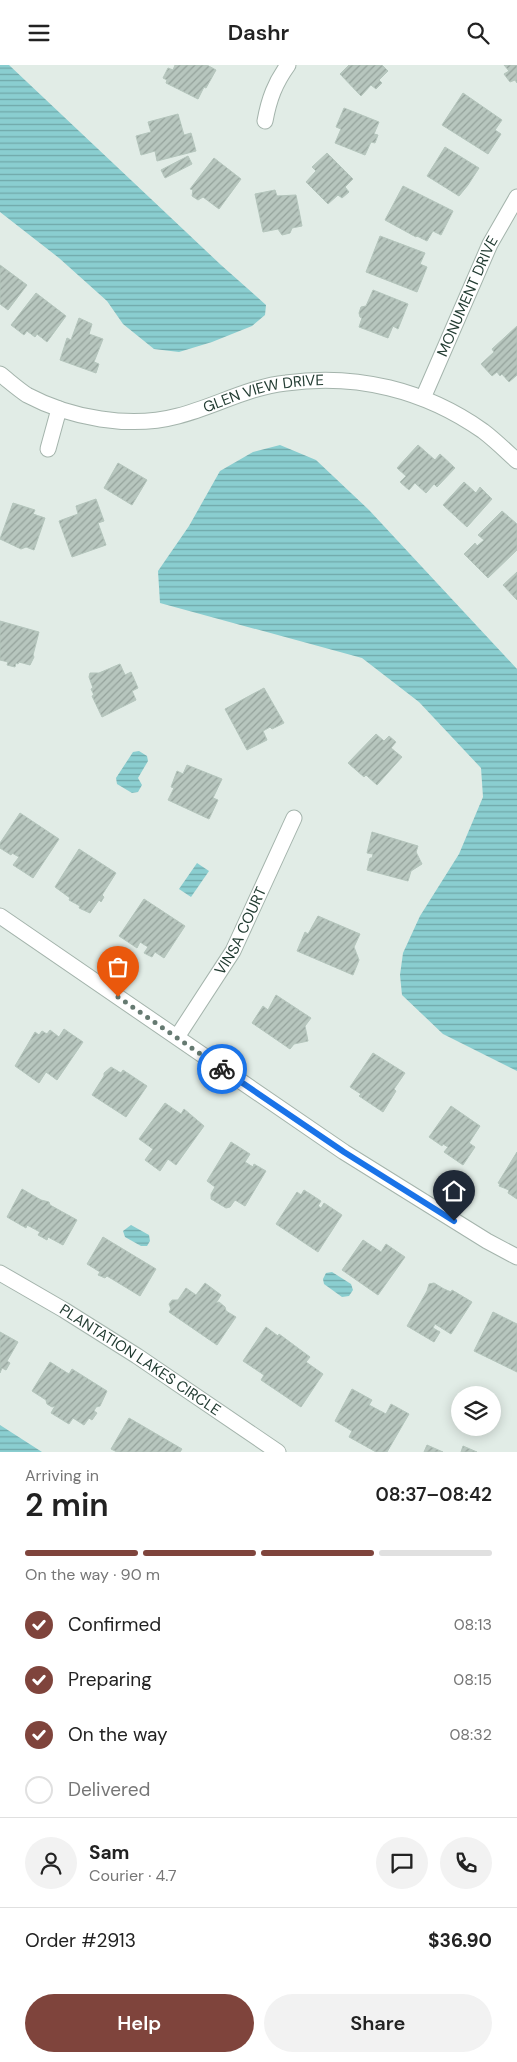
<!DOCTYPE html>
<html lang="en">
<head>
<meta charset="utf-8">
<style>
  body { margin:0; font-family:"DM Sans",sans-serif; background:#f2f2f2; color:#222; height:100vh; display:flex; flex-direction:column; font-size:19px; white-space:nowrap }
  * { box-sizing:border-box; margin:0 }
  p { font-size:16px; color:#767676 }
  .icon { flex:none; width:28px; height:28px; fill:none; stroke:currentColor; stroke-width:2; stroke-linecap:round; stroke-linejoin:round }
  .map { position:relative; height:1387px; overflow:hidden }
  .details { display:flex; flex-direction:column; background:#fff; flex:1 }
  .details>* { flex:none }
  .tools { position:absolute; left:451px; top:1321px; display:grid; gap:10px }
  .tools a { display:grid; place-items:center; width:50px; height:50px; border-radius:50%; background:#fff; box-shadow:0 2px 12px #0003; font-size:25px }
  .pin { position:absolute; display:grid; place-items:center; width:42px; height:42px; color:#fff; margin:-51px -21px; border-radius:50% 50% 50% 0; rotate:-45deg; box-shadow:0 0 5px #0007 }
  .pin .icon { rotate:45deg }
  .courier { position:absolute; display:grid; place-items:center; width:50px; height:50px; margin:-25px; border:4px solid #1a73e8; border-radius:50%; background:#fff; color:#222; box-shadow:0 1px 6px #0007 }
  .summary em { font-style:normal; font-weight:600 }
  .summary div { display:flex; flex-direction:column-reverse }
  .summary { display:flex; align-items:center; justify-content:space-between; height:85px; padding:0 25px }
  h1 { font-size:32px; font-weight:600; line-height:38px }
  .bar { display:grid; grid-template-columns:repeat(4,1fr); gap:8px 5px; align-content:center; height:60px; padding:0 25px }
  .bar i { height:6px; border-radius:4px; background:#e0e0e0 }
  .bar .on { background:#7f443c }
  .bar p { grid-column:span 4 }
  .line { display:flex; align-items:center; gap:12px; padding:0 25px; border-top:1px solid #e0e0e0 }
  .line div { flex:1 }
  .round { display:grid; place-items:center; flex:none; width:52px; height:52px; border-radius:26px; background:#f2f2f2 }
  ol { padding:0 25px; list-style:none }
  li { display:flex; align-items:center; gap:15px; height:55px }
  li p { margin-inline-start:auto }
  li .icon { padding:5px; border-radius:50%; background:#7f443c; color:#fff; stroke-width:4 }
  li:last-child { color:#767676 }
  li i { width:28px; height:28px; border:2px solid #e0e0e0; border-radius:50% }
  .action { display:flex; gap:10px; margin-top:auto; padding:10px 25px }
  .action a { flex:1; height:58px; border-radius:30px; background:#7f443c; color:#fff; font-size:20px; font-weight:600; line-height:58px; text-align:center }
  .action a+a { background:#f2f2f2; color:#222 }
  header { display:flex; justify-content:space-between; align-items:center; height:65px; padding:0 25px; background:#fff; font-size:22px; font-weight:600 }
  .map>svg:first-child { display:block }
</style>
</head>
<body>
<header><svg class="icon" aria-label="menu" viewBox="0 0 24 24"><path d="M4 6h16M4 12h16M4 18h16"/></svg>Dashr<svg class="icon" aria-label="search" viewBox="0 0 24 24"><circle cx="10" cy="10" r="6"/><path d="M15 15l6 6"/></svg></header>
<div class="map">
<svg width="517" height="1387" viewBox="0 0 517 1387">
  <defs>
    <pattern id="water-rules" width="6" height="5" patternUnits="userSpaceOnUse" patternTransform="scale(1.25)"><rect width="6" height="5" fill="#8aced0"/><path d="M0 2.5h6" fill="none" stroke="#70a8a9"/></pattern>
    <pattern id="building-hatch" width="6" height="6" patternUnits="userSpaceOnUse" patternTransform="scale(1.25)"><rect width="6" height="6" fill="#b7c6be"/><path d="M-1 1l2-2M0 6l6-6M5 7l2-2" fill="none" stroke="#94a29b"/></pattern>
  </defs>
  <rect width="100%" height="100%" fill="#e1ece6"/>
  <g fill="url(#water-rules)">
    <polygon points="0,0 9,0 221,200 266,240 265,250 252,261 212,277 179,287 154,284 123,259 107,236 59,193 0,147"/>
    <polygon points="280,380 316,395 369,445 517,604 517,1006 443,969 402,930 400,910 403,888 420,851 459,789 483,732 481,703 419,637 362,593 160,538 158,506 189,461 220,406 253,387"/>
    <polygon points="139,686 147,691 148,696 138,713 142,720 138,727 132,728 117,719 116,713 133,687"/>
    <polygon points="197,798 209,806 191,832 179,824"/>
    <polygon points="131,1160 149,1170 150,1176 147,1181 141,1181 125,1172 123,1166"/>
    <polygon points="332,1207 351,1219 353,1225 349,1231 342,1232 324,1219 323,1214 326,1208"/>
    <polygon points="0,1360 42,1387 0,1387"/>
  </g>
  <g fill="url(#building-hatch)" stroke="#b4c5bc">
    <polygon points="175,0 207,0 216,5 206,23 204,22 198,34 166,18 167,15 163,13 168,3 173,5"/>
    <polygon points="349,0 382,0 388,6 379,15 382,18 376,24 371,20 361,31 340,9"/>
    <polygon points="504,0 517,0 517,18 515,15 510,17 504,9 509,6"/>
    <polygon points="463,28 502,55 495,65 501,69 488,89 442,60"/>
    <polygon points="344,43 379,57 374,69 378,70 375,78 371,77 365,90 335,78 341,64 336,62"/>
    <polygon points="178,49 184,70 191,68 196,86 157,96 155,86 141,90 136,71 151,67 148,57"/>
    <polygon points="445,82 479,103 468,120 459,131 427,111"/>
    <polygon points="327,88 353,114 345,122 349,127 342,133 338,130 328,139 306,117 316,106 312,102"/>
    <polygon points="188,91 192,99 165,113 161,105"/>
    <polygon points="214,93 241,114 219,144 203,132 198,135 192,131 193,125 190,124"/>
    <polygon points="403,121 453,146 441,170 433,166 427,176 417,171 416,172 385,155"/>
    <polygon points="275,125 277,131 296,130 302,161 292,163 290,168 282,170 278,164 263,167 255,129"/>
    <polygon points="380,171 425,188 420,199 427,202 417,227 366,207"/>
    <polygon points="0,200 27,220 8,245 0,239"/>
    <polygon points="373,225 408,239 398,264 393,261 388,273 359,262 362,253 360,252 359,248 361,242 366,241"/>
    <polygon points="36,228 66,251 47,277 37,269 35,272 27,266 24,270 11,260"/>
    <polygon points="79,253 92,259 89,269 103,274 94,297 99,299 96,308 60,295 67,273 71,275"/>
    <polygon points="517,261 517,310 509,317 502,309 500,311 497,307 492,311 481,299 494,287 492,284"/>
    <polygon points="418,380 435,395 440,389 455,403 437,422 434,419 426,428 415,418 409,425 400,417 406,411 397,403"/>
    <polygon points="118,398 147,415 132,440 104,423"/>
    <polygon points="464,417 476,428 480,422 492,434 467,462 443,440"/>
    <polygon points="96,434 104,456 98,458 106,480 72,492 59,456 78,449 76,441"/>
    <polygon points="13,438 35,445 33,449 45,453 34,485 26,482 21,484 0,474"/>
    <polygon points="502,446 517,459 517,485 488,513 464,489 475,478 477,481 484,475 478,470"/>
    <polygon points="517,507 517,535 503,520"/>
    <polygon points="0,556 39,567 33,590 34,592 30,600 19,597 18,599 16,598 15,602 7,600 8,597 0,595"/>
    <polygon points="120,599 125,610 131,607 138,623 132,626 136,635 102,652 92,631 94,630 91,624 93,623 89,612 90,608 99,608"/>
    <polygon points="264,623 284,658 272,664 270,662 263,666 267,675 247,685 225,644"/>
    <polygon points="376,669 384,676 389,671 396,677 391,683 402,692 377,720 366,710 364,712 348,698"/>
    <polygon points="187,700 222,714 213,733 218,735 209,754 168,735 174,723 171,722 177,706 183,709"/>
    <polygon points="20,748 59,774 33,813 13,800 19,792 12,788 11,790 0,783 0,778"/>
    <polygon points="372,767 418,781 416,787 422,799 411,806 408,816 367,805 370,793 372,793 373,789 367,788"/>
    <polygon points="79,784 116,808 102,830 104,832 101,837 99,835 90,848 79,843 80,841 69,835 70,833 55,822"/>
    <polygon points="144,834 185,861 164,893 155,887 152,892 144,888 148,882 140,877 137,883 119,871"/>
    <polygon points="318,851 360,869 354,882 359,895 353,910 297,886 305,867 308,869"/>
    <polygon points="276,930 311,953 305,961 308,976 294,979 290,984 252,958 263,941 268,945"/>
    <polygon points="64,964 83,977 57,1015 46,1007 39,1018 15,1001 35,967 39,970 42,966 47,969 50,965 59,972"/>
    <polygon points="373,988 405,1008 394,1024 396,1026 383,1047 359,1031 361,1029 350,1022"/>
    <polygon points="111,1002 121,1008 123,1005 147,1021 126,1052 92,1030 104,1011 104,1008"/>
    <polygon points="165,1038 181,1049 184,1044 204,1061 176,1100 168,1094 160,1106 145,1095 153,1084 139,1074"/>
    <polygon points="451,1041 480,1061 469,1078 475,1082 463,1100 444,1087 448,1082 443,1079 442,1081 429,1072"/>
    <polygon points="231,1077 250,1089 245,1097 253,1102 254,1099 266,1106 245,1141 235,1135 230,1142 226,1143 211,1134 211,1129 215,1122 207,1116"/>
    <polygon points="517,1087 517,1134 508,1128 509,1125 499,1121 500,1119 498,1118"/>
    <polygon points="22,1124 41,1135 49,1137 50,1140 77,1155 63,1180 48,1172 47,1175 38,1170 40,1167 27,1160 26,1163 7,1152"/>
    <polygon points="304,1125 321,1136 318,1141 321,1143 324,1138 342,1150 318,1187 276,1159 297,1127 301,1130"/>
    <polygon points="103,1172 156,1204 140,1231 107,1211 105,1213 98,1210 100,1207 87,1199"/>
    <polygon points="363,1175 381,1187 386,1179 405,1192 378,1230 342,1205"/>
    <polygon points="205,1218 221,1230 216,1238 219,1237 225,1242 226,1246 236,1252 217,1280 169,1247 171,1244 169,1239 172,1235 178,1235 186,1223 196,1230"/>
    <polygon points="429,1219 434,1218 444,1224 451,1227 452,1225 472,1237 451,1269 435,1259 433,1263 440,1267 434,1277 407,1261 427,1226"/>
    <polygon points="493,1247 517,1259 517,1307 474,1286"/>
    <polygon points="266,1262 278,1271 279,1269 310,1292 306,1297 323,1309 301,1342 261,1315 264,1310 243,1296"/>
    <polygon points="0,1267 18,1277 7,1296 10,1298 6,1305 2,1303 0,1308"/>
    <polygon points="50,1297 69,1309 72,1304 107,1326 100,1341 96,1342 94,1346 97,1348 92,1355 89,1353 84,1360 73,1353 69,1359 51,1348 55,1341 52,1342 47,1339 46,1335 32,1326"/>
    <polygon points="352,1324 372,1335 369,1340 386,1349 391,1339 409,1349 387,1387 376,1387 349,1372 352,1366 335,1356"/>
    <polygon points="129,1353 182,1384 180,1387 117,1387 111,1384"/>
    <polygon points="427,1380 443,1387 424,1387"/>
    <polygon points="463,1381 477,1387 461,1387"/>
  </g>
  <g fill="none" stroke-linecap="round" stroke-linejoin="round">
    <defs>
      <g id="minor">
        <path d="M265,56C269,34 275,18 288,0"/>
        <path id="s1" d="M0,309C9,316 18,324 27,330C70,353 130,364 178,351C214,342 248,322 286,318C356,308 425,325 483,366C495,375 506,386 517,396"/>
        <path id="s2" d="M423,333L490,179L517,132"/>
        <polyline points="48,384 59,344"/>
        <polyline points="0,851 344,1087 487,1176 517,1192"/>
        <path id="s3" d="M177,972L233,886L294,753"/>
        <path id="s4" d="M0,1208L64,1245L137,1291L278,1387"/>
      </g>
    </defs>
    <use href="#minor" stroke="#a4b4ac" stroke-width="17"/>
    <use href="#minor" stroke="#fff" stroke-width="15"/>
  </g>
  <g fill="none" stroke-linecap="round" stroke-linejoin="round">
    <polyline stroke="#657a71" stroke-width="5" stroke-dasharray="0 9" points="118,932 222,1004"/>
    <polyline stroke="#1a73e8" stroke-width="6" points="222,1004 344,1087 454,1156"/>
  </g>
  <g text-anchor="middle" stroke-width="5" stroke-linejoin="round" paint-order="stroke">
    <g font-size="15" fill="#223c32" stroke="#f2f8f4">
      <text dy="5" stroke="none"><textPath href="#s2" startOffset="111">MONUMENT DRIVE</textPath></text>
      <text dy="5" stroke="none"><textPath href="#s1" startOffset="279">GLEN VIEW DRIVE</textPath></text>
      <text dy="5" stroke="none"><textPath href="#s3" startOffset="124">VINSA COURT</textPath></text>
      <text dy="5" stroke="none"><textPath href="#s4" startOffset="165">PLANTATION LAKES CIRCLE</textPath></text>
    </g>
  </g>
</svg>
<div class="tools">
<a><svg class="icon" aria-label="layers" viewBox="0 0 24 24"><path d="M12 4l9 5-9 5-9-5zM3 14l9 5 9-5"/></svg></a>
</div>
<div class="pin" style="left:118px;top:932px;background:#ea580c"><svg class="icon" aria-label="bag" viewBox="0 0 24 24"><path d="M5 8h14l-1 12H6zM9 8a3 3 0 0 1 6 0"/></svg></div>
<div class="pin" style="left:454px;top:1156px;background:#1f2937"><svg class="icon" aria-label="home" viewBox="0 0 24 24"><path d="M3 11l9-7 9 7M6 9v11h12V9"/></svg></div>
<div class="courier" style="left:222px;top:1004px"><svg class="icon" aria-label="bike" viewBox="0 0 24 24"><circle cx="6" cy="16" r="4"/><circle cx="18" cy="16" r="4"/><path d="M6 16l4-8h5l3 8M10 8l3 8H6M13 5h3"/></svg></div>
</div>
<section class="details">
<div class="summary"><div><h1>2 min</h1><p>Arriving in</p></div><em>08:37–08:42</em></div>
<div class="bar"><i class="on"></i><i class="on"></i><i class="on"></i><i></i><p>On the way · 90 m</p></div>
<ol>
<li><svg class="icon" aria-label="check" viewBox="0 0 24 24"><path d="M5 12l5 5 9-10"/></svg>Confirmed<p>08:13</p></li>
<li><svg class="icon" aria-label="check" viewBox="0 0 24 24"><path d="M5 12l5 5 9-10"/></svg>Preparing<p>08:15</p></li>
<li><svg class="icon" aria-label="check" viewBox="0 0 24 24"><path d="M5 12l5 5 9-10"/></svg>On the way<p>08:32</p></li>
<li><i></i>Delivered</li>
</ol>
<div class="line" style="height:90px"><a class="round"><svg class="icon" aria-label="person" viewBox="0 0 24 24"><circle cx="12" cy="8" r="4"/><path d="M4 21q1-7 8-7t8 7"/></svg></a><div><b>Sam</b><p>Courier · 4.7</p></div><a class="round"><svg class="icon" aria-label="chat" viewBox="0 0 24 24"><path d="M4 5h16v11H9l-5 4z"/></svg></a><a class="round"><svg class="icon" aria-label="phone" viewBox="0 0 24 24"><path d="M5 4h4l2 5-3 2q2 4 5 5l2-3 5 2v4C11 20 4 13 5 4z"/></svg></a></div>
<div class="line" style="height:65px"><div>Order #2913</div><b>$36.90</b></div>
<div class="action"><a>Help</a><a>Share</a></div>
</section>
</body>
</html>
